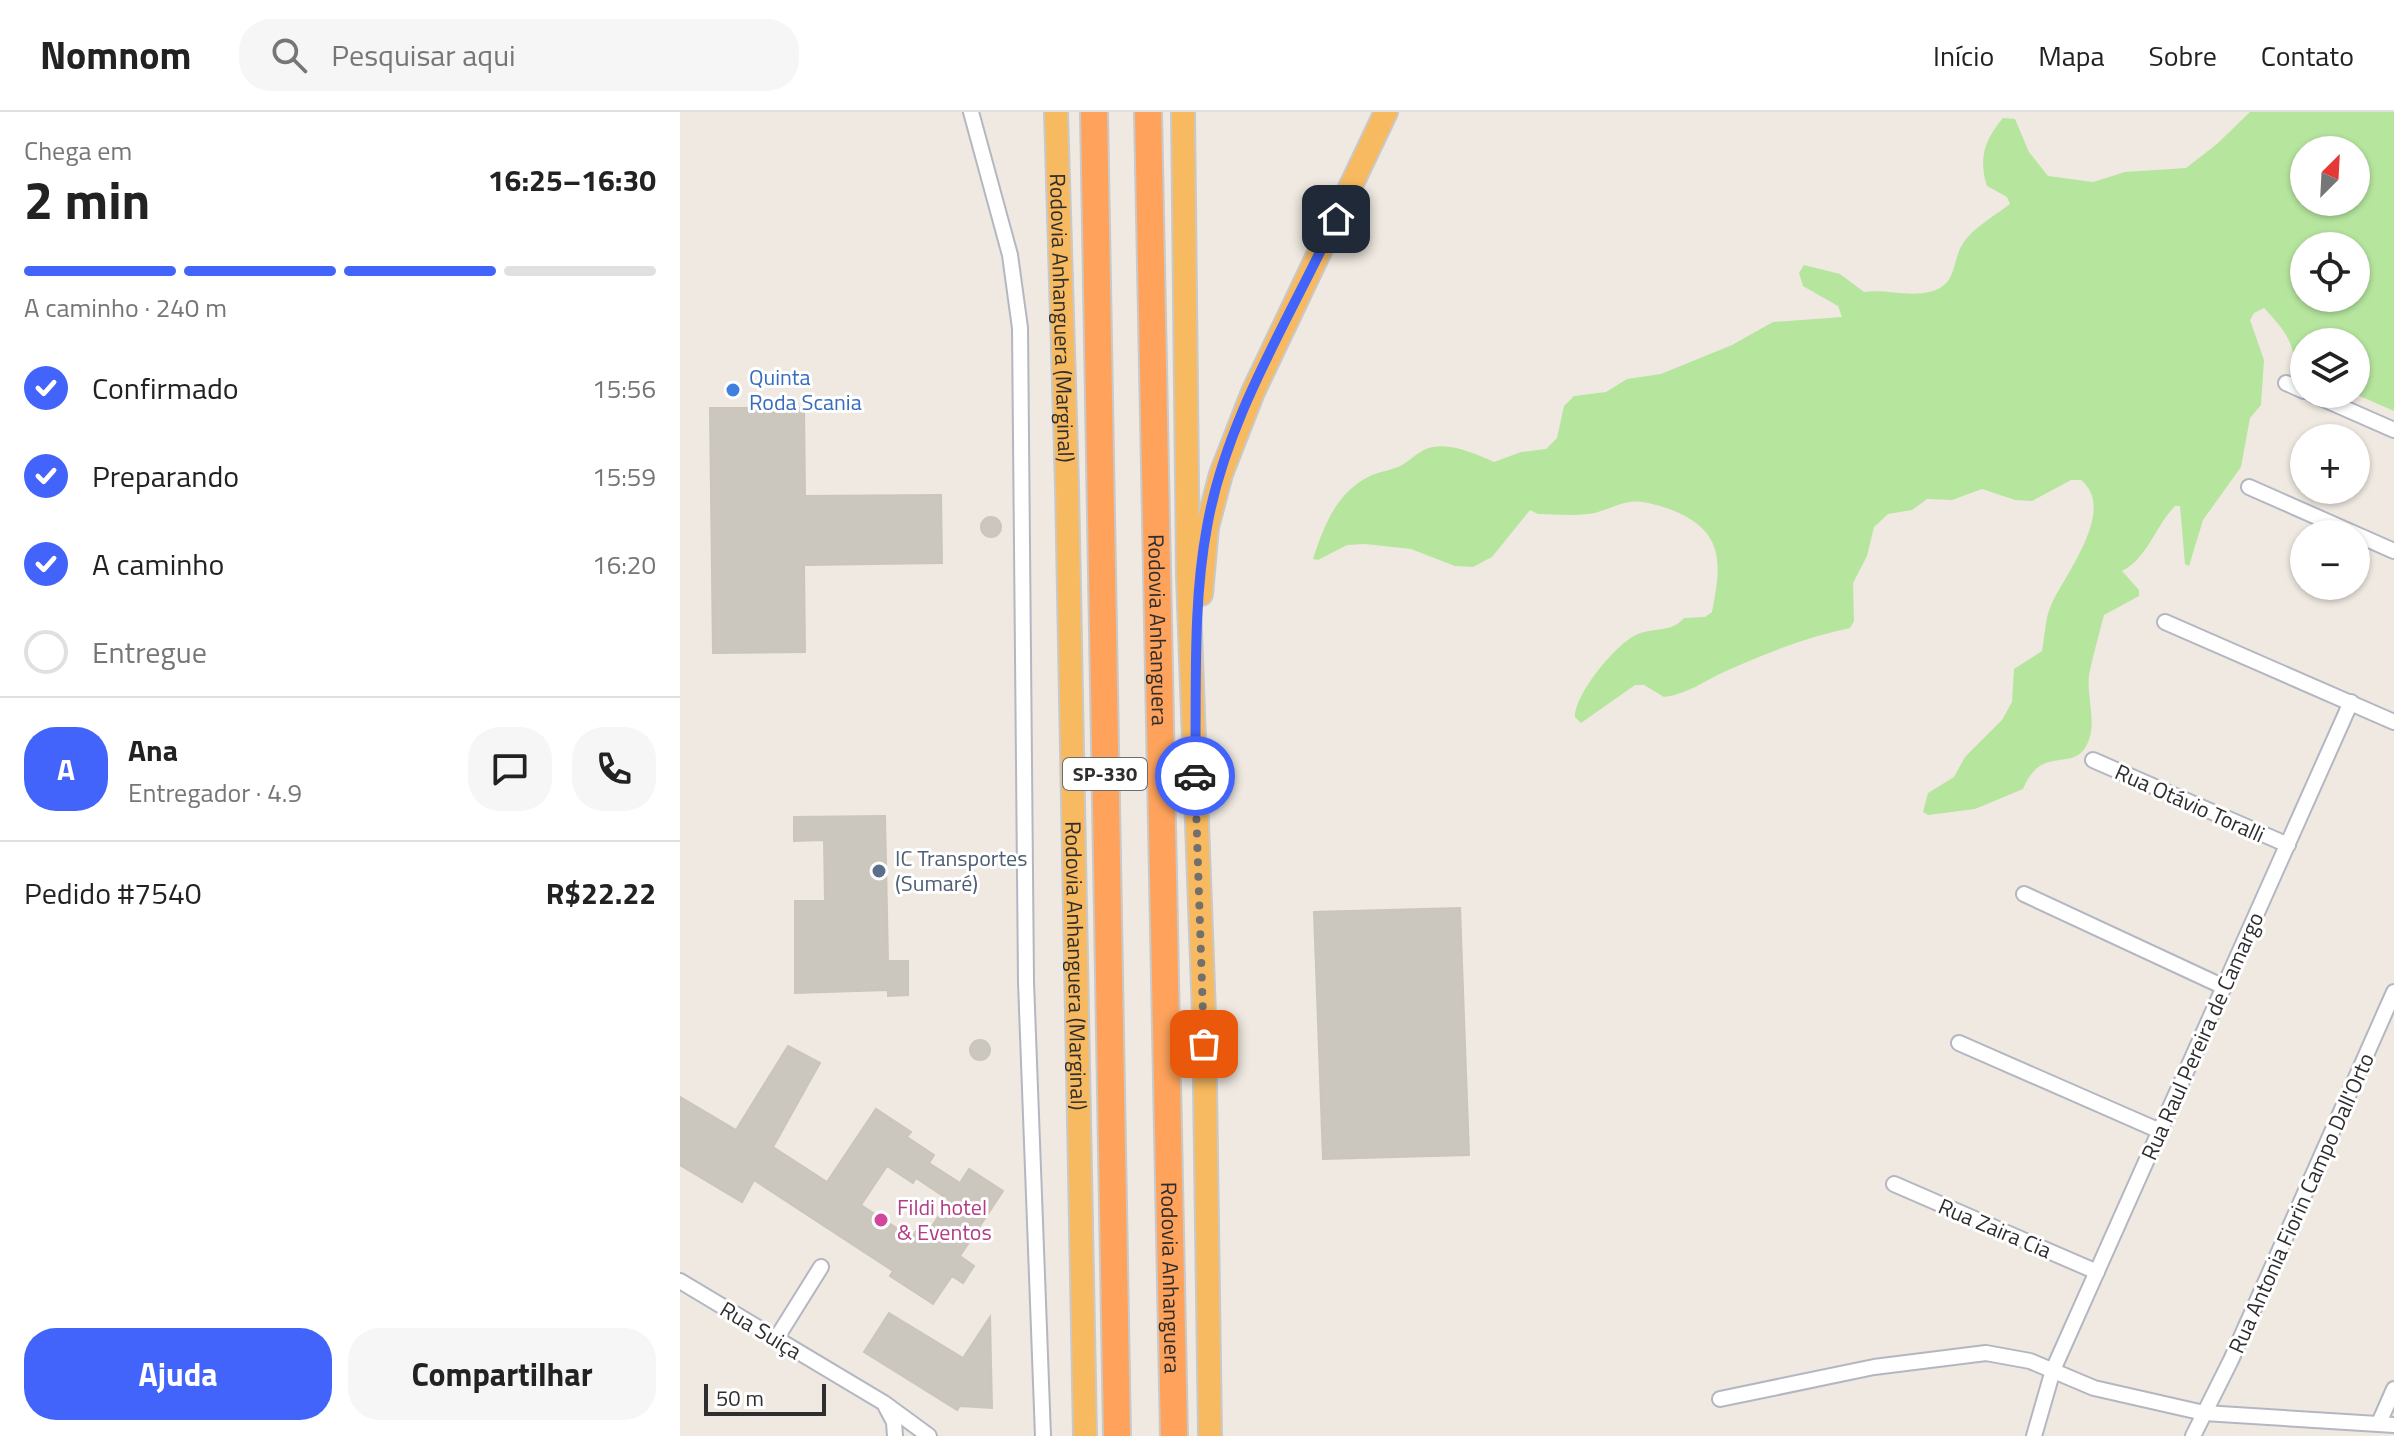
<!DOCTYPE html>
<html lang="pt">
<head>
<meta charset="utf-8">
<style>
  body { margin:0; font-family:"Titillium Web",sans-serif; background:#f6f6f6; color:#222; height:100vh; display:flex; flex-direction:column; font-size:30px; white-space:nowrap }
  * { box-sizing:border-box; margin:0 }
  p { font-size:26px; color:#767676 }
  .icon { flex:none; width:44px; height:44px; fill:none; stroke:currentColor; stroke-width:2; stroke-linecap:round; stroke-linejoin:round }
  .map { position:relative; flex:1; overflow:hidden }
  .drawer { display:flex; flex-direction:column; background:#fff; width:680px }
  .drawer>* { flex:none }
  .needle { width:52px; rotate:24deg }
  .controls { position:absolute; left:1610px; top:24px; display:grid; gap:16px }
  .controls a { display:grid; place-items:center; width:80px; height:80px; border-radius:50%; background:#fff; box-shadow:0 2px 6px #0004; font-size:40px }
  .scale { position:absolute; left:24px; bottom:20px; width:122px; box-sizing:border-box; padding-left:8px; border:4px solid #2e2e2e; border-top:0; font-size:22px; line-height:28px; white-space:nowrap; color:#2e2e2e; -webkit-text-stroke:6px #fff; paint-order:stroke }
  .pin { position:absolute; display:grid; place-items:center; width:68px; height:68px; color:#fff; margin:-34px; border-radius:16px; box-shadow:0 4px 12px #0006 }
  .courier { position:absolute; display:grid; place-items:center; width:80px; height:80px; margin:-40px; border:6px solid #4264fb; border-radius:50%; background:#fff; color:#222; box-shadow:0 2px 10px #0007 }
  .head em { font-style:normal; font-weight:700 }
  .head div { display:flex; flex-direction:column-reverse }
  .head { display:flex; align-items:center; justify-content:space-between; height:136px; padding:0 24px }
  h1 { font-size:52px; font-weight:700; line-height:60px }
  .bar { display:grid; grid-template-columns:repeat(4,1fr); gap:12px 8px; align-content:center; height:96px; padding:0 24px }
  .bar i { height:10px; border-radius:6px; background:#e0e0e0 }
  .bar .active { background:#4264fb }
  .bar p { grid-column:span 4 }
  .line { display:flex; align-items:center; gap:20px; padding:0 24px; border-top:2px solid #e0e0e0 }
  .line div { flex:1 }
  .round { display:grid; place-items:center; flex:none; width:84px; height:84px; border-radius:32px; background:#f6f6f6 }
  ol { padding:0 24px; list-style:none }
  li { display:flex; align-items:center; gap:24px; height:88px }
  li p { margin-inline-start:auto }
  li .icon { padding:8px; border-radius:50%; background:#4264fb; color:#fff; stroke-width:4 }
  li:last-child { color:#767676 }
  li i { width:44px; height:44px; border:4px solid #e0e0e0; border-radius:50% }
  .cta { display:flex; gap:16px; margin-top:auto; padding:16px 24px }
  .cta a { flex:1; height:92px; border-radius:32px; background:#4264fb; color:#fff; font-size:32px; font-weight:700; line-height:92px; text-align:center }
  .cta a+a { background:#f6f6f6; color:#222 }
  header { display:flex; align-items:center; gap:48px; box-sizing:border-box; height:112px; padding:0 40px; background:#fff; border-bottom:2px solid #e0e0e0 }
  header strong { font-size:38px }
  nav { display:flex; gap:44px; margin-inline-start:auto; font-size:28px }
  .search { width:560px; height:72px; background:#f6f6f6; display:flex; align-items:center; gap:20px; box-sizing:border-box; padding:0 28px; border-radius:32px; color:#767676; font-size:30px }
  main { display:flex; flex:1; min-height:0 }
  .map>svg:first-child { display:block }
</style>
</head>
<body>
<header>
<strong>Nomnom</strong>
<div class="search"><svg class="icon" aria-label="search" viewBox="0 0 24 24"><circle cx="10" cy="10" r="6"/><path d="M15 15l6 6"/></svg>Pesquisar aqui</div>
<nav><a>Início</a><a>Mapa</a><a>Sobre</a><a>Contato</a></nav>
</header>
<main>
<section class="drawer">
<div class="head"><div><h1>2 min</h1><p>Chega em</p></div><em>16:25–16:30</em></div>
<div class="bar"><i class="active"></i><i class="active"></i><i class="active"></i><i></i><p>A caminho · 240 m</p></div>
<ol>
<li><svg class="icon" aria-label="check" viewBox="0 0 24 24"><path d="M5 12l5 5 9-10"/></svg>Confirmado<p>15:56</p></li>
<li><svg class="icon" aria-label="check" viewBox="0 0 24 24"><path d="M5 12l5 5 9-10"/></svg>Preparando<p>15:59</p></li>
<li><svg class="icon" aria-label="check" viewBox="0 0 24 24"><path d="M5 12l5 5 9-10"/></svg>A caminho<p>16:20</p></li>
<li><i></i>Entregue</li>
</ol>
<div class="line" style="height:144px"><b class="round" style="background:#4264fb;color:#fff">A</b><div><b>Ana</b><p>Entregador · 4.9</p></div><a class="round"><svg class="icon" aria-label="chat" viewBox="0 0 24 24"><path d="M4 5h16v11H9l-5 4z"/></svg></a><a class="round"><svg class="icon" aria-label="phone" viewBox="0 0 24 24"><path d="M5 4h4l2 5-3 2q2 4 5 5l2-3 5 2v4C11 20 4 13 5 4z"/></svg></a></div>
<div class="line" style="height:104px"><div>Pedido #7540</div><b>R$22.22</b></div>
<div class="cta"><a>Ajuda</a><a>Compartilhar</a></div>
</section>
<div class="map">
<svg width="1714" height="1324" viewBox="0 0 1714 1324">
  <rect width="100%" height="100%" fill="#efe9e1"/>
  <path fill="#b6e59e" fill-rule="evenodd" d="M1570,0H1714V299L1675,282L1676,230H1624V260L1613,255C1617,231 1600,213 1584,196L1574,201L1570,208L1584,248L1581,293L1570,306L1561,355L1523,408L1509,454L1505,452L1500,394H1495C1475,414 1468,446 1442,459L1459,478V484L1424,503C1419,523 1413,543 1409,563C1406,587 1419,614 1405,636C1390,659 1361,633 1343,677L1295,697L1248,703L1243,700L1248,681L1274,665L1285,645L1322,608L1332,590L1334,557L1362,539C1365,524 1365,505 1372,491C1386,461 1437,397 1401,368H1391L1352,389L1335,388L1302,377L1272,388L1247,387L1232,398L1208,402L1194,415L1187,444L1173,471L1174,509L1170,516C1127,525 1086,541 1046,559C1024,569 1008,582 984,585L964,573H955L901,611L895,605C895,582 936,531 958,522C975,515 991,521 1004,506L1025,505L1032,500C1042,450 1044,419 992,398C981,394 961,388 950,390C935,392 922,401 908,402C891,404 874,402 858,402L850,398L812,445L793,455L775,454L731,437L685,432L667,433L638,448L633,447C644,413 657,379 692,363C702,359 713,358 722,353C729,349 735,343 742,339C764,327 793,341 814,350L841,340L866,337L877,326L884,294L894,284L926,280L947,267L981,262L1052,233L1093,210L1162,205L1158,194L1123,174L1119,161L1124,153L1160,162L1184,180C1208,177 1229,186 1253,179C1273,173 1273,156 1279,139C1288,118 1312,106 1330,92L1327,85L1307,74C1298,46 1305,27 1323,6L1335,7L1349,40L1368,64L1413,70L1445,60L1506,56L1537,32ZM1624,38H1676V90H1624ZM1624,134H1676V186H1624Z"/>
  <g fill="#cbc7bf" stroke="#cbc5ba" stroke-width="2" fill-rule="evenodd">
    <polygon points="30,296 124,296 125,384 261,383 262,451 124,453 125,540 33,541"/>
    <circle cx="311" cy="415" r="10"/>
    <polygon points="205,704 208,849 228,849 228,883 208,884 208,878 115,881 115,789 145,789 144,728 114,729 114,705"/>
    <polygon points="780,796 789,1043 643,1047 634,800"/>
    <circle cx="300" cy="938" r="10"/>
    <path d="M108,934L140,951L93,1035L147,1070L196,997L231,1020L227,1025L254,1043L249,1051L280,1071L289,1057L323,1079L280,1144L294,1154L283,1171L272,1164L253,1192L210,1164L213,1159L74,1068L62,1090L0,1053V985L56,1018ZM207,1054L233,1071L236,1066L269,1088L245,1125L236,1119L232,1126L181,1093Z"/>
    <polygon points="209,1201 283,1246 310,1205 312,1296 280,1294 277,1298 184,1240"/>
  </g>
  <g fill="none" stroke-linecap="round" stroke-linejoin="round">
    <defs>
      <g id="minor">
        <polyline points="291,0 330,143 340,216 346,870 363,1324"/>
        <polyline points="1606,271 1624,279"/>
        <polyline points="1632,282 1714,318"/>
        <polyline points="1569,375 1714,439"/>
        <polyline points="1485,510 1714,610"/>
        <polyline points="1413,648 1608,733"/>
        <polyline points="1344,782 1544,875"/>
        <polyline points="1279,931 1480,1019"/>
        <polyline points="1214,1072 1417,1160"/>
        <polyline points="0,1169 204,1291 249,1324"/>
        <polyline points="96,1227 141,1155"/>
        <polyline points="1040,1287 1194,1255 1306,1241 1350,1249 1414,1276 1524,1301 1714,1313"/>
        <polyline points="206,1295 214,1310 215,1324"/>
        <polyline points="1699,1311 1714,1277"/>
        <polyline points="1354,1324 1373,1258 1671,590"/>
        <polyline points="1513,1324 1551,1248 1714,880"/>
      </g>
      <g id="trunk">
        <path id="s1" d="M376,0L387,374L405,1324"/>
        <polyline points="503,0 508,464 524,903 530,1324"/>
        <polyline points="521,482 527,415 541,362 573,280 706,0"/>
      </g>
      <g id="motorway">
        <polyline points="414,0 437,1324"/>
        <path id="s2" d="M468,0L494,1324"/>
      </g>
    </defs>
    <use href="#minor" stroke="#b4b7c1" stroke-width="18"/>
    <use href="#trunk" stroke="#c9c9c9" stroke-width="26"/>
    <use href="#motorway" stroke="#c9c9c9" stroke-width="30"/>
    <use href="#minor" stroke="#fff" stroke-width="14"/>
    <use href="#trunk" stroke="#f8ba60" stroke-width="22"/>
    <use href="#motorway" stroke="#ffa35c" stroke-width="26"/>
  </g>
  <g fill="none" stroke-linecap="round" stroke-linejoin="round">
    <polyline stroke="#726f6d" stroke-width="8" stroke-dasharray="0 14.4" points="515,664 524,932"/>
    <path stroke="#4264fb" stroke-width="10" d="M515,664C517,582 512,495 527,415C546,306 610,206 656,107"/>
  </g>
  <circle fill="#3f7fe0" stroke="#fff" stroke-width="3" cx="53" cy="278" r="8"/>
  <circle fill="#5c6f8a" stroke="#fff" stroke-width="3" cx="199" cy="759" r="8"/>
  <circle fill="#d1479c" stroke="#fff" stroke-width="3" cx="201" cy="1108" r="8"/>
  <g text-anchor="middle" stroke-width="6" stroke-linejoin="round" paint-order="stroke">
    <rect fill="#fff" stroke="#6d6d6d" stroke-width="2" x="383" y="646" width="84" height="32" rx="6"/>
    <g font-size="20" font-weight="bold" fill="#2e2e2e">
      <text x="425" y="669">SP-330</text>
    </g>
    <g font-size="22" fill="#2e2e2e" stroke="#fff">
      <text dy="8" stroke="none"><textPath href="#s1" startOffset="206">Rodovia Anhanguera (Marginal)</textPath></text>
      <text dy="8" stroke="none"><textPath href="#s2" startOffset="518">Rodovia Anhanguera</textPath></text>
      <text transform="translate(1510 691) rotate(24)" y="8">Rua Otávio Toralli</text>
      <text dy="8" stroke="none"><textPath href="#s1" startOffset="854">Rodovia Anhanguera (Marginal)</textPath></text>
      <text transform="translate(1522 924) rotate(-66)" y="8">Rua Raul Pereira de Camargo</text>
      <text transform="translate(1621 1091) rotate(-66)" y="8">Rua Antonia Fiorin Campo Dall'Orto</text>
      <text transform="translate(1315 1116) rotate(23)" y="8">Rua Zaira Cia</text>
      <text dy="8" stroke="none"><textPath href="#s2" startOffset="1166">Rodovia Anhanguera</textPath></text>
      <text transform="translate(81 1218) rotate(31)" y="8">Rua Suiça</text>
    </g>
    <g font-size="22" fill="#366cbe" stroke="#fff" text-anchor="start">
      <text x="69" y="273">Quinta<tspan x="69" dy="25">Roda Scania</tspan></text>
    </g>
    <g font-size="22" fill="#4e5e75" stroke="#fff" text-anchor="start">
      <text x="215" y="754">IC Transportes<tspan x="215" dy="25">(Sumaré)</tspan></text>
    </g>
    <g font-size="22" fill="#b23c85" stroke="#fff" text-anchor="start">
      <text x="217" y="1103">Fildi hotel<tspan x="217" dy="25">&amp; Eventos</tspan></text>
    </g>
  </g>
</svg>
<div class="controls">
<a><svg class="needle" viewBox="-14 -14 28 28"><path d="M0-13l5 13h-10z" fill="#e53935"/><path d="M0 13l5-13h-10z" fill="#767676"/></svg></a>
<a><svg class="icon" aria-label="locate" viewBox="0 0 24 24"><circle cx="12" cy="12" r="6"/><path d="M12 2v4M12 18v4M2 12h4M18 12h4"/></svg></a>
<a><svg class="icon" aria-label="layers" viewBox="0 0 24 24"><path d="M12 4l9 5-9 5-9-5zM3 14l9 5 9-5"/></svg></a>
<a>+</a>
<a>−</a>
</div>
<div class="scale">50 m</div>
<div class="pin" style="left:524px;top:932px;background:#ea580c"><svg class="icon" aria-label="bag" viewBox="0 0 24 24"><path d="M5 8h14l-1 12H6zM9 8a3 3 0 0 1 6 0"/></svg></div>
<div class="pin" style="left:656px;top:107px;background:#1f2937"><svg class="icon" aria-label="home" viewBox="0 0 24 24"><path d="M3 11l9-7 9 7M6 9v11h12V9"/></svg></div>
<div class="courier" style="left:515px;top:664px"><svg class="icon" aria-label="car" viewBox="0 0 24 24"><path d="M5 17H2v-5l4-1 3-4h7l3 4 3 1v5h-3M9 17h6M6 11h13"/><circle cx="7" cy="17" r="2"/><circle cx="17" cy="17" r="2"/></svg></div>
</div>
</main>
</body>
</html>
